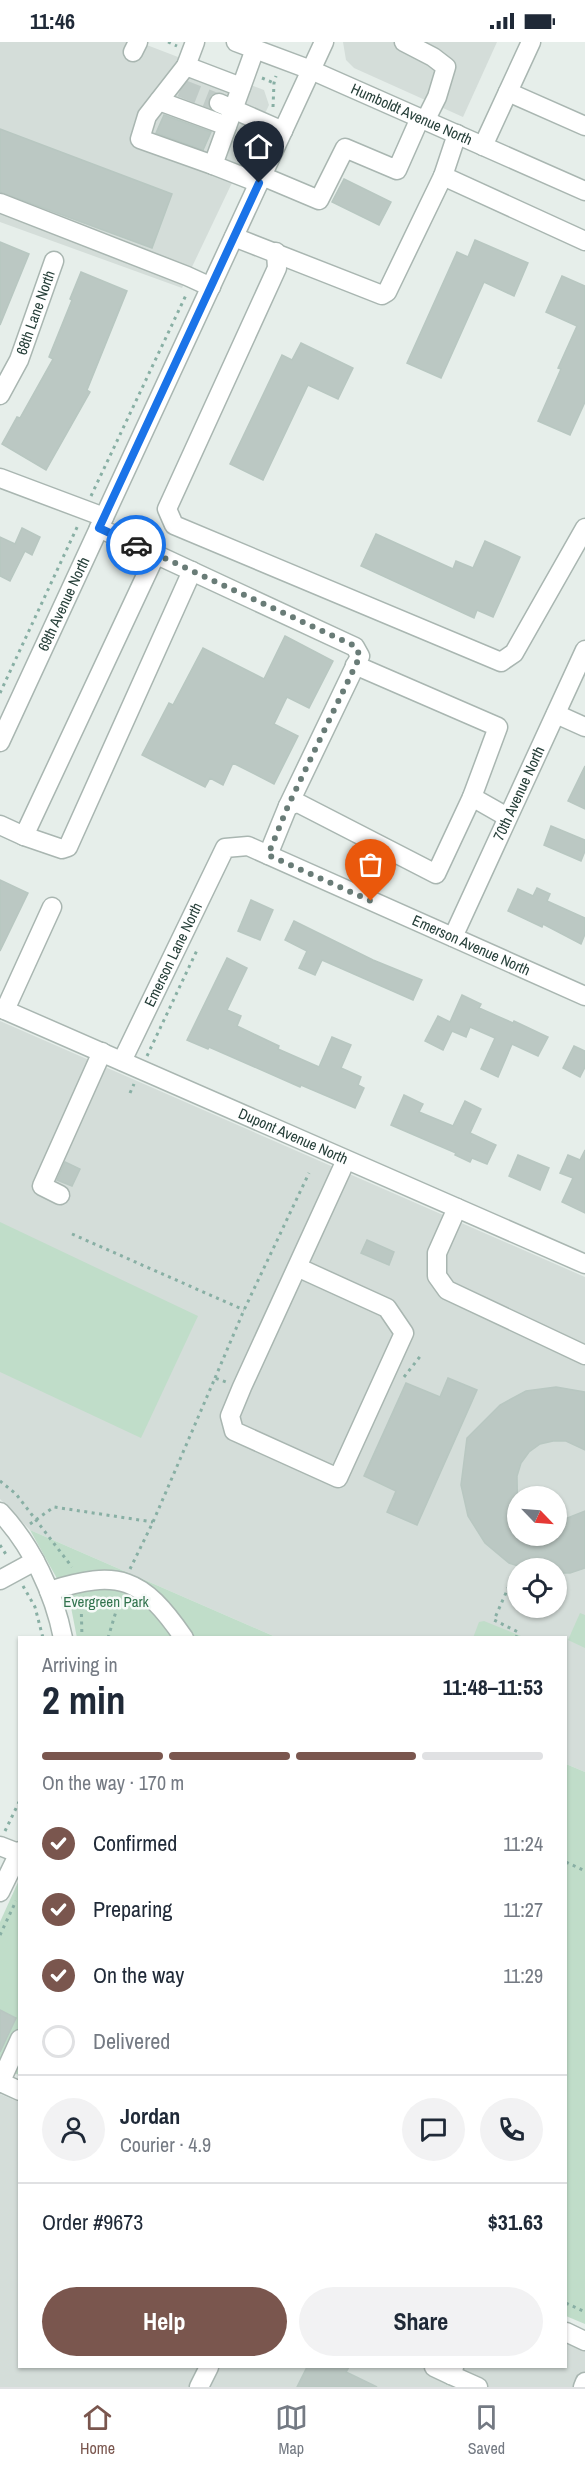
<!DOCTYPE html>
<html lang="en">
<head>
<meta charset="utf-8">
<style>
  body { margin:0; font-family:"Archivo Narrow",sans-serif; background:#f2f2f3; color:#1f2937; height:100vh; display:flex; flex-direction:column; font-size:22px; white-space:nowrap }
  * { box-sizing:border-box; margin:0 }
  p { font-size:20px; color:#747a83 }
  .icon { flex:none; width:33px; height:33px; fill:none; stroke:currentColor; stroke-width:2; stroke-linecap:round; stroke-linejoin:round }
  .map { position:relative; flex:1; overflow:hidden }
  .side { position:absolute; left:18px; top:1594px; width:549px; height:732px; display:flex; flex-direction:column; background:#fff; border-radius:0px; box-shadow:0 2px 4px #0004 }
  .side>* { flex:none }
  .needle { width:39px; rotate:115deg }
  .controls { position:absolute; left:507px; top:1444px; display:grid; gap:12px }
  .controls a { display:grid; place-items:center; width:60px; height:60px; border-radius:50%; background:#fff; box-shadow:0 2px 4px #0004; font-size:30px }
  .pin { position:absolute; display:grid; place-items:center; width:51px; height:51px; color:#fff; margin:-62px -26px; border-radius:50% 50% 50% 0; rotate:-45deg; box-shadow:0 0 6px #0007 }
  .pin .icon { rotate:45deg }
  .courier { position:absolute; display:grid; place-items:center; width:60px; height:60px; margin:-30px; border:4px solid #1a73e8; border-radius:50%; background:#fff; color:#222; box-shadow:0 2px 8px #0007 }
  .overview em { font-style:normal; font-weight:800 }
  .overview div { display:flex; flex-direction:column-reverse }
  .overview { display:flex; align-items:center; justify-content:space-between; height:102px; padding:0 24px }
  h1 { font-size:39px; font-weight:800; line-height:45px }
  .bar { display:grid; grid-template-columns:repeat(4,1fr); gap:9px 6px; align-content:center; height:72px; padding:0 24px }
  .bar i { height:8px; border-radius:4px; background:#e0e1e3 }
  .bar .on { background:#7a564e }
  .bar p { grid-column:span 4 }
  .line { display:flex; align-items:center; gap:15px; padding:0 24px; border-top:2px solid #e0e1e3 }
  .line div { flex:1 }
  .round { display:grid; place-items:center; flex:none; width:63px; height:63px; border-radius:32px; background:#f2f2f3 }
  ol { padding:0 24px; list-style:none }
  li { display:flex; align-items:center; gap:18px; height:66px }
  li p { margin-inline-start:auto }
  li .icon { padding:6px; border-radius:50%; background:#7a564e; color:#fff; stroke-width:4 }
  li:last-child { color:#747a83 }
  li i { width:33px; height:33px; border:3px solid #e0e1e3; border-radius:50% }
  .action { display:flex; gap:12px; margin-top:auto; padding:12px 24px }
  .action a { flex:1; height:69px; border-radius:36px; background:#7a564e; color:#fff; font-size:24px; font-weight:800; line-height:69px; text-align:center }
  .action a+a { background:#f2f2f3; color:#1f2937 }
  .status { display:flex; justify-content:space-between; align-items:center; height:42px; padding:0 30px; background:#fff; direction:ltr }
  .status svg { height:16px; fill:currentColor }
  .menu { display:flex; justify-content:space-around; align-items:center; height:84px; border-top:2px solid #e0e1e3; background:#fff; font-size:16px; color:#747a83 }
  .menu a { display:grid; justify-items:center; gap:3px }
  .menu .on { color:#7a564e }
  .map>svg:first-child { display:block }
</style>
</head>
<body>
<div class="status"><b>11:46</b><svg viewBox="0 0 49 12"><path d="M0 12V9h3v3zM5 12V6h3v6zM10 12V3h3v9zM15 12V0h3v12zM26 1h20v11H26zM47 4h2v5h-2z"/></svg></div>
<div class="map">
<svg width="585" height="2345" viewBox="0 0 585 2345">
  <rect width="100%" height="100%" fill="#e6eeea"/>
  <g fill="#d4ddd9" fill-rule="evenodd">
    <polygon points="0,0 139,0 264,48 269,63 182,246 0,180"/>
    <polygon points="343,0 497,0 463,75 354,26 346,18"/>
    <path d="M0,979L585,1235V1730L566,1722V1596H278L30,1488L0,1457ZM518,1455H556V1494H518ZM518,1527H556V1566H518Z"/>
    <polygon points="0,2052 19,2060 20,2325 566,2325 566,2296 585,2304 585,2345 0,2345"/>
  </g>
  <g fill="#c0ddc9">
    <polygon points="0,1180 198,1274 141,1396 0,1330"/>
    <polygon points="30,1488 278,1596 77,1596 70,1560"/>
    <polygon points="580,1571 585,1573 585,1606 568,1598"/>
    <polygon points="484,1579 526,1596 473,1596 479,1580"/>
    <polygon points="566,1722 585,1730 585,2282 566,2274"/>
    <polygon points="19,1838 19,2033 0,2025 0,1880"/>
  </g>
  <g fill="#bbc8c3" stroke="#b8c7c1" stroke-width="1.5">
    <polygon points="164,73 211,90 203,108 156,91"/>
    <polygon points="0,87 172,152 152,206 0,150"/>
    <polygon points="344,137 391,160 379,183 332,160"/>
    <polygon points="475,198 528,221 514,254 484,240 441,336 407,321 457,210 468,215"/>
    <polygon points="0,200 29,212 0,283"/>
    <polygon points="81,230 127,249 87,348 90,350 46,428 2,402 17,375 20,376 53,317 49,315 72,258 70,257"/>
    <polygon points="562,234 585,244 585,360 570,393 538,379 561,327 558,326 577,284 546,270"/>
    <polygon points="301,301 353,326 338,357 308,343 263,438 230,422 282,313 292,318"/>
    <polygon points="22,486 40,495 32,513 25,509 10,539 0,534 0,495 15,502"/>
    <polygon points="376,492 453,527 456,519 473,526 485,499 520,515 493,575 477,568 474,576 361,524"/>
    <polygon points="285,594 333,619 309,666 287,655 274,682 298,694 274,742 233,721 223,743 210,736 205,745 142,713 169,661 173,663 203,606 264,637"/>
    <polygon points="585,724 585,767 568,759"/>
    <polygon points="551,784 585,798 585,809 581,819 544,803"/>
    <polygon points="0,838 28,851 0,909"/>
    <polygon points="537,846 550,852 547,859 585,876 585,892 581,902 543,882 542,885 508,869 518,847 533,854"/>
    <polygon points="251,858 273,868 260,898 238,889"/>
    <polygon points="294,879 373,918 422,938 413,958 322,918 315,933 299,926 307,909 285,898"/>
    <polygon points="227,916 247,926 227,968 241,974 237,984 279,1004 278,1007 319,1025 332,995 351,1003 341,1026 361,1035 358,1043 364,1046 355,1066 301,1043 300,1045 209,1005 208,1007 187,998"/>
    <polygon points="462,953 481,962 479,966 513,981 514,979 548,995 538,1014 512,1002 498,1035 481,1027 495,996 470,985 466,995 452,989 443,1008 425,999 438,974 450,980"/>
    <polygon points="574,1004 585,1009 585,1025 580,1035 563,1026"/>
    <polygon points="404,1053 423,1062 419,1070 453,1084 465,1059 481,1067 470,1091 496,1103 487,1122 472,1116 470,1120 455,1113 456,1111 391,1083"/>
    <polygon points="585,1108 585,1171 562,1160 573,1136 560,1131 568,1113 580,1118"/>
    <polygon points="518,1113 549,1126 540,1148 509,1134"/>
    <polygon points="65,1120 80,1127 72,1144 57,1138"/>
    <polygon points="367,1198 394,1210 389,1223 361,1211"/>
    <polygon points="448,1336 477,1348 417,1483 387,1470 396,1449 364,1434 406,1341 440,1355"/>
    <polygon points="556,1345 585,1350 585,1408 566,1399 553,1399 540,1402 529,1410 521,1421 517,1434 518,1494 556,1494 556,1477 565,1477 585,1469 585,1526 570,1531 556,1531 556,1527 528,1527 509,1521 485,1501 468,1474 461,1443 467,1396 500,1363 526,1349"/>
    <polygon points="0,1968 16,1976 0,2010"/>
    <polygon points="307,2325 349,2325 346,2330 377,2345 297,2345"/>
  </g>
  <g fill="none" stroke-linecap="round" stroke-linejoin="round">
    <polyline stroke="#c0cbc7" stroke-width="18" stroke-dasharray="18 9" stroke-linecap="butt" points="181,46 219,61"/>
    <defs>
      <g id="minor">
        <polyline points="195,0 186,24 147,74 140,97 213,123"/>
        <path id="s1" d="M236,0L311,28L585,149"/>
        <polyline points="404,0 433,15 446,25 437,55 425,79"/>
        <polyline points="255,7 213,123 259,141"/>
        <polyline points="133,10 138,0"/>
        <polyline points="186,24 241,45"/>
        <polyline points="508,50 585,84"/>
        <polyline points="159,59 227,84"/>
        <polyline points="219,61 283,89"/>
        <polyline points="457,92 443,134 585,199"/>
        <polyline points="483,104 531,0"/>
        <polyline points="262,134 319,158 345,106 397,128 420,76"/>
        <polyline points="0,161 187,234 211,245"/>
        <polyline points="234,195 382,253 387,250 443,134"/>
        <polyline points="276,210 277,226 167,467 174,483 501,620 514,611 585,486"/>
        <path id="s2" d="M0,353L19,318L54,219"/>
        <polyline points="0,436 104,475"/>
        <polyline points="99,486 355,605 360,614 288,764 268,813"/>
        <polyline points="556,672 585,685"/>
        <path id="s3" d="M0,700L324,0"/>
        <polyline points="472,755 507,775"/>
        <polyline points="288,764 298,761 436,832 472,755 498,685 355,623"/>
        <polyline points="0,783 24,794 156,512"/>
        <polyline points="24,794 62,807 68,805 192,529"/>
        <path id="s4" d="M453,895L585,608"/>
        <path id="s5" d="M0,966L585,1222"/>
        <polyline points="5,968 52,865"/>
        <path id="s6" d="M122,1019L225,806L248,804L585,954"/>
        <polyline points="60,1153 42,1144 102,1010"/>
        <polyline points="457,1166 437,1211 437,1234 447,1248 585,1313"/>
        <polyline points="297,1225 387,1266 404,1291 338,1436 234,1389 230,1374 242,1345 346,1118"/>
        <path d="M0,1470C32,1504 54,1551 63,1596"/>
        <polyline points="0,1538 35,1519"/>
        <path d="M49,1549C119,1527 142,1535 184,1596"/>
        <polyline points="0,1804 18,1811"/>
        <polyline points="0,1850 20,1809"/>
        <polyline points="0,2040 20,2049"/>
        <polyline points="0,2041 20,1997"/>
        <polyline points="566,2290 585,2299"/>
        <polyline points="434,2325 451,2333"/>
        <polyline points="454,2325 451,2333 478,2345"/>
        <polyline points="199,2345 209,2325"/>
        <polyline points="583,2345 585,2340"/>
      </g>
    </defs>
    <use href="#minor" stroke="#a9b6b1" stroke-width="21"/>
    <g stroke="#88afa4" stroke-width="3" stroke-dasharray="3 4.5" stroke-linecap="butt">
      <polyline points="168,0 177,4"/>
      <polyline points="262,36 274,41"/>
      <polyline points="273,65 274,41 276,34"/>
      <polyline points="91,454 187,251"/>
      <polyline points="0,651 79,481"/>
      <polyline points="147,1014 198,906"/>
      <polyline points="130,1051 134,1042"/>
      <polyline points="72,1192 244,1268"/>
      <polyline points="404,1335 422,1312"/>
      <polyline points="215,1336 244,1268 309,1131"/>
      <polyline points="0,1439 16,1452 72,1525"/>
      <polyline points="30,1482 54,1465 153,1480"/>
      <polyline points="0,1503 7,1514"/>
      <polyline points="130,1527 153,1480 215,1336 226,1340"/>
      <polyline points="512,1537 494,1578 518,1590 516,1596"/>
      <polyline points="23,1544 35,1565 43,1596"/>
      <polyline points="81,1557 82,1596"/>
      <polyline points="108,1596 120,1556"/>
      <polyline points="5,1789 20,1758"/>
      <polyline points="566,1820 585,1829"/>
      <polyline points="0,1893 16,1859"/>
      <polyline points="566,2261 585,2270"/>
    </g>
    <use href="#minor" stroke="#fff" stroke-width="18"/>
  </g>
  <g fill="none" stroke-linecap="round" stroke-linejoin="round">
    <polyline stroke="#697c77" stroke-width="6" stroke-dasharray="0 10.8" points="136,503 355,604 360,614 288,764 268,813 371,859"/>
    <polyline stroke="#1a73e8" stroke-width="8" points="136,503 99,486 259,141"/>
  </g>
  <g text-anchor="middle" stroke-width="5" stroke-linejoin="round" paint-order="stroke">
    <g font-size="15" fill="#263f39" stroke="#f6faf8">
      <text dy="5" stroke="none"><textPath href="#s1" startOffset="190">Humboldt Avenue North</textPath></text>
      <text dy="5" stroke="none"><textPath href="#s2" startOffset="90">68th Lane North</textPath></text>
      <text dy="5" stroke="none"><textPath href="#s3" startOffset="152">69th Avenue North</textPath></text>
      <text dy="5" stroke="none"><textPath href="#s4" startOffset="158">70th Avenue North</textPath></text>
      <text dy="5" stroke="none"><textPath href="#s6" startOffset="504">Emerson Avenue North</textPath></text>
      <text dy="5" stroke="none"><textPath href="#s6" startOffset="118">Emerson Lane North</textPath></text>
      <text dy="5" stroke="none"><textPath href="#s5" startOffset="320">Dupont Avenue North</textPath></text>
    </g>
    <g font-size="15" fill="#32734e" stroke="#f6faf8">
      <text x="106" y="1565">Evergreen Park</text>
    </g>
  </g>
</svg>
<div class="controls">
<a><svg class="needle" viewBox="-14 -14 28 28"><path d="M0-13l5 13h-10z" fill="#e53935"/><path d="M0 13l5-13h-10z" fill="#747a83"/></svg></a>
<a><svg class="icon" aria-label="locate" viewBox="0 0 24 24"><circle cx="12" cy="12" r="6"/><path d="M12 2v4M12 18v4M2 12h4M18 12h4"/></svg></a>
</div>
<div class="pin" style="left:371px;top:859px;background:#ea580c"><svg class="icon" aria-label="bag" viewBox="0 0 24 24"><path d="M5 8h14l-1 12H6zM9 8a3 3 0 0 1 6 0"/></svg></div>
<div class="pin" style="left:259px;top:141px;background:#1f2937"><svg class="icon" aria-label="home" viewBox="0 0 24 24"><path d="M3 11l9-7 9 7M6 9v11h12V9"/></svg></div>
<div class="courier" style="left:136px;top:503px"><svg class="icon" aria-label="car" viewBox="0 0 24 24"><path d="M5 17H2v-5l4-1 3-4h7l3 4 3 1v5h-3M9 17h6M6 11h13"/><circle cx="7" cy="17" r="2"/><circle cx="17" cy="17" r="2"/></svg></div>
<section class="side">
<div class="overview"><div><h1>2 min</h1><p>Arriving in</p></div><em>11:48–11:53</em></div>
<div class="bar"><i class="on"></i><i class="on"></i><i class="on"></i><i></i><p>On the way · 170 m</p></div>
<ol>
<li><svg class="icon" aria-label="check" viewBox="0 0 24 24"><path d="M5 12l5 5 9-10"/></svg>Confirmed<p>11:24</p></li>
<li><svg class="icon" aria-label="check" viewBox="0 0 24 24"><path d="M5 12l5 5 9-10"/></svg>Preparing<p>11:27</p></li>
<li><svg class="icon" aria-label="check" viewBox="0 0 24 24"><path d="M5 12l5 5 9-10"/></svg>On the way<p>11:29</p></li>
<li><i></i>Delivered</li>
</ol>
<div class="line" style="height:108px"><a class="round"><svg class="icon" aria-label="person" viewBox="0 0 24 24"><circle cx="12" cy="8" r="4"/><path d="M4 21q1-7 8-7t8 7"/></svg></a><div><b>Jordan</b><p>Courier · 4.9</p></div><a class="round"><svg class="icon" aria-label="chat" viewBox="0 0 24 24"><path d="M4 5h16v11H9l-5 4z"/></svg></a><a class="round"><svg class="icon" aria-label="phone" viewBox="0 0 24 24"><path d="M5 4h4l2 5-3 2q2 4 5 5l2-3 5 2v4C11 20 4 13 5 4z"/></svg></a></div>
<div class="line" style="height:78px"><div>Order #9673</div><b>$31.63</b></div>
<div class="action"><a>Help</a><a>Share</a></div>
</section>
</div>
<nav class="menu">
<a class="on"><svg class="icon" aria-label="home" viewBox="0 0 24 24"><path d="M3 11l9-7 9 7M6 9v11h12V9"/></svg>Home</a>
<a><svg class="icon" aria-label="map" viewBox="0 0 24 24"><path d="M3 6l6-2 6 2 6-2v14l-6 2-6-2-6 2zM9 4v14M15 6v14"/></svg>Map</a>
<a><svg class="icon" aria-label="saved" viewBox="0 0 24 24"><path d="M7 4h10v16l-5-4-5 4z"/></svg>Saved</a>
</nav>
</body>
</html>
